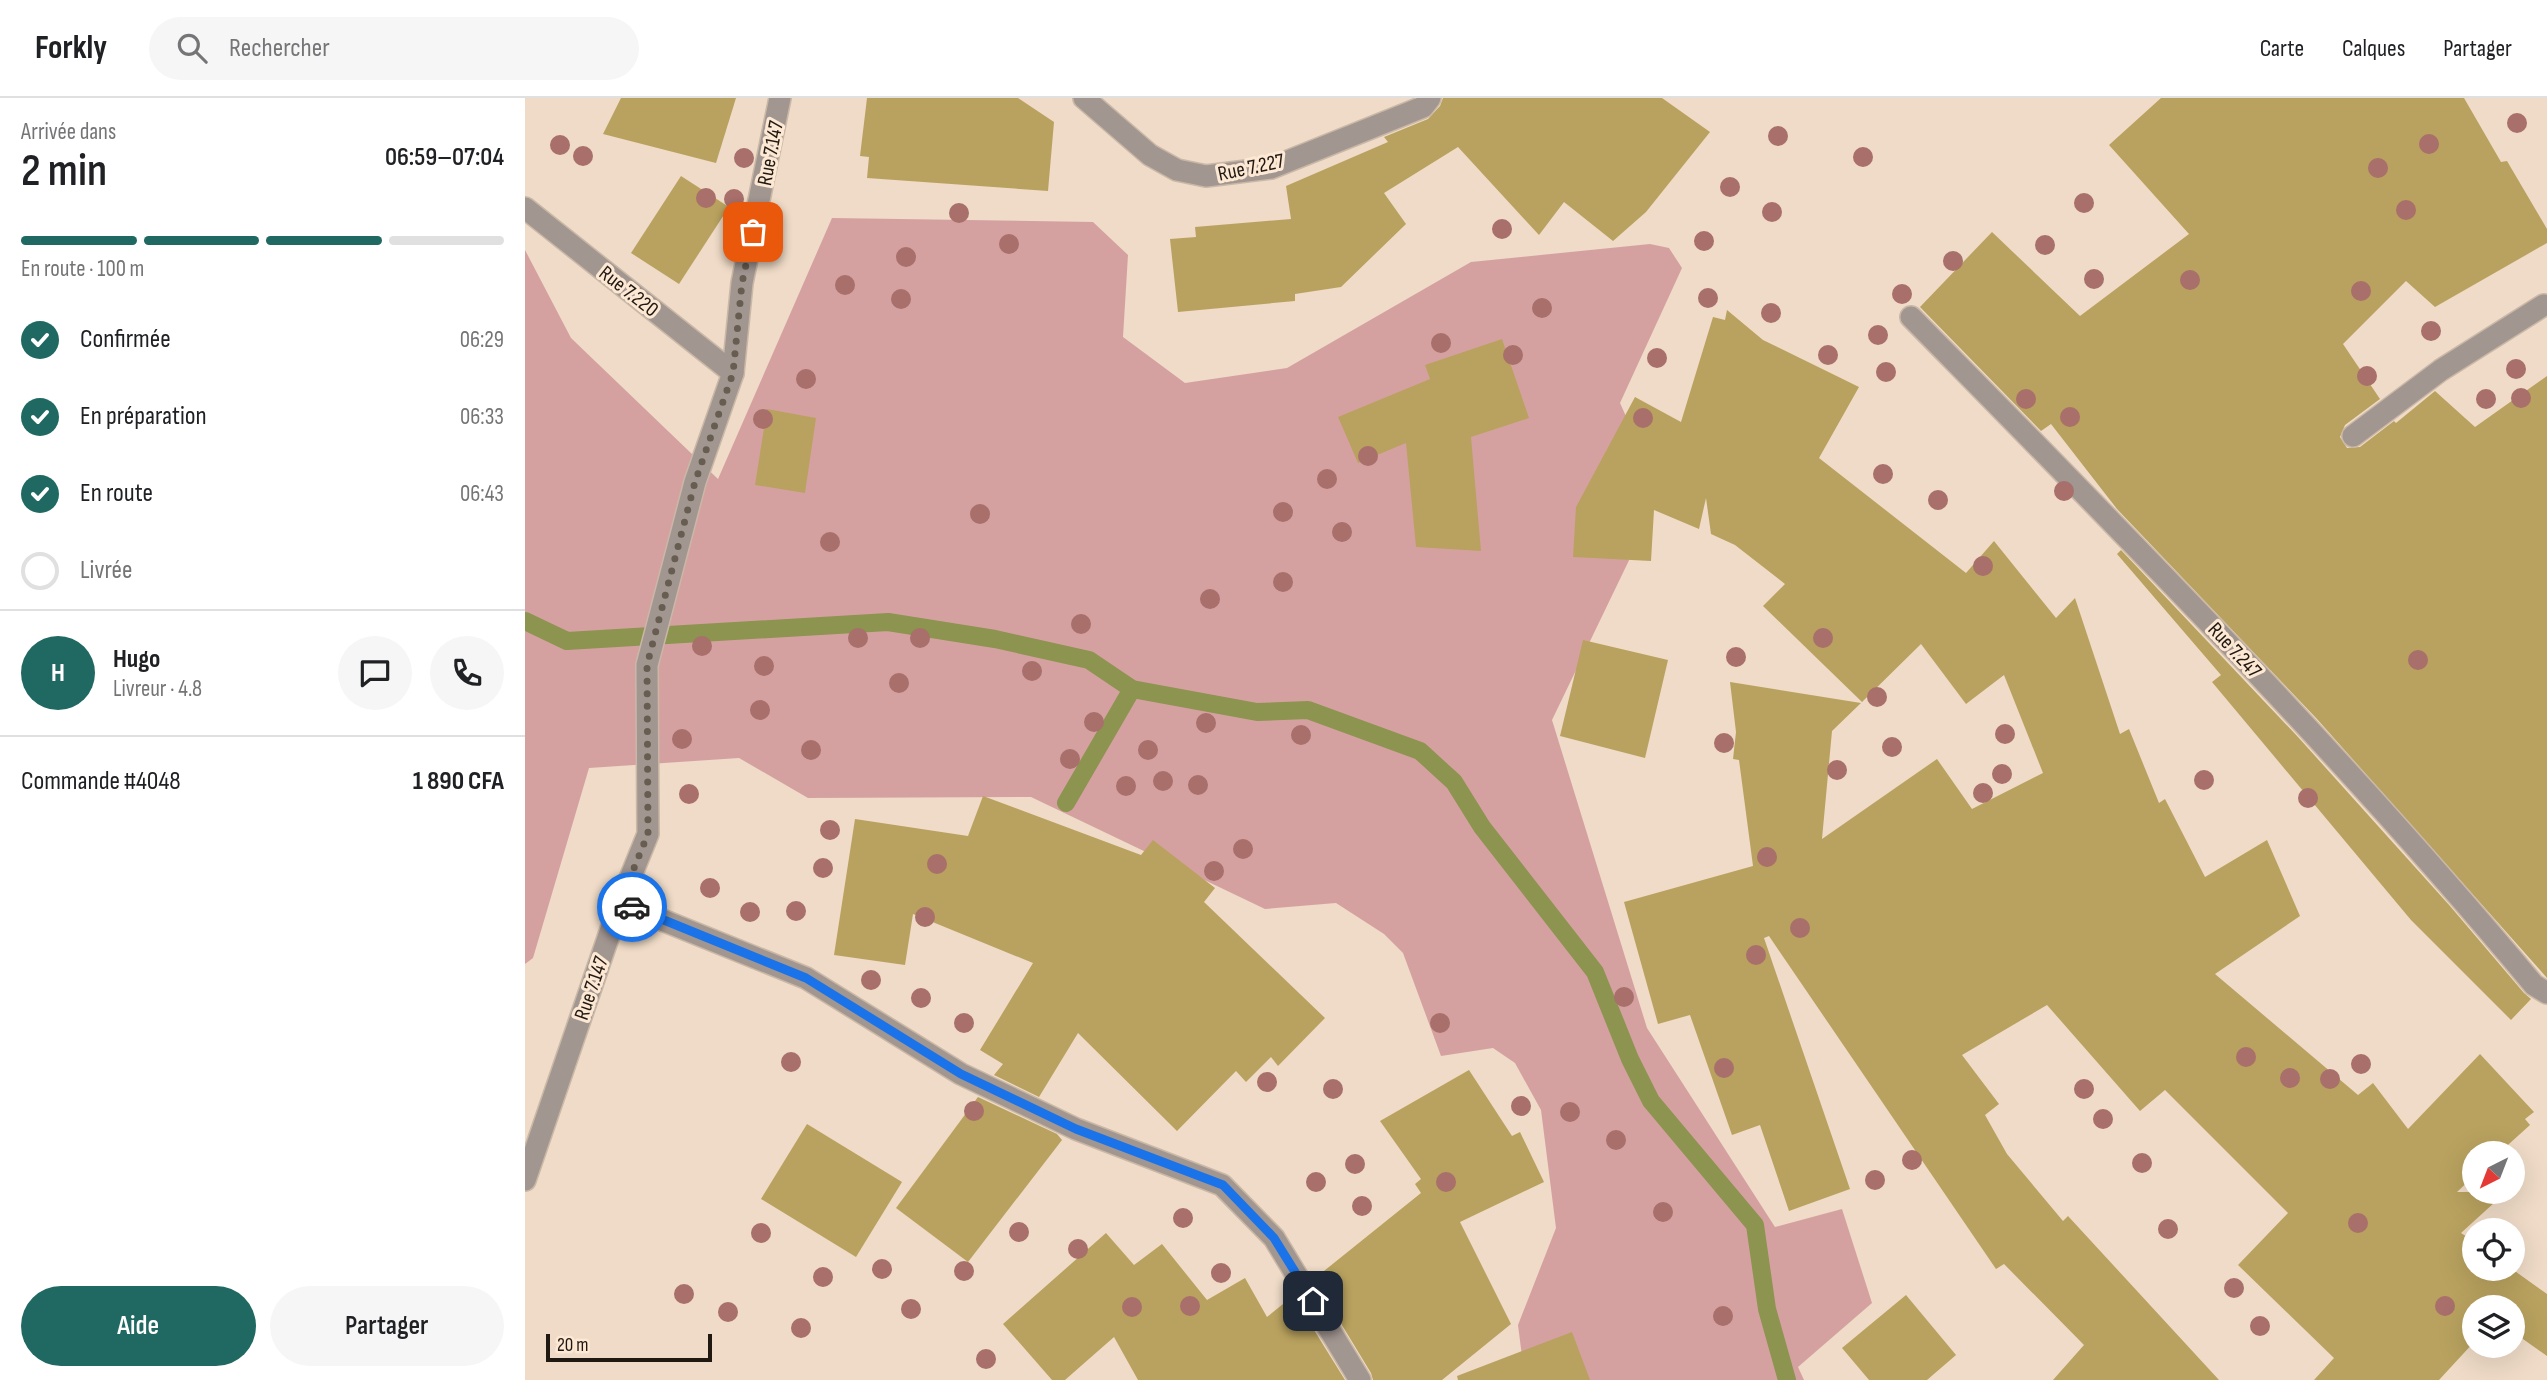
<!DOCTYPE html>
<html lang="fr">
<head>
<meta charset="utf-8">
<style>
  body { margin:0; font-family:"Sofia Sans Condensed",sans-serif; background:#f6f6f6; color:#202124; height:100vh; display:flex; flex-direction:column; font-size:26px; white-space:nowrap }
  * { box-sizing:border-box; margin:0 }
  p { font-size:23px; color:#757577 }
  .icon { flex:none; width:38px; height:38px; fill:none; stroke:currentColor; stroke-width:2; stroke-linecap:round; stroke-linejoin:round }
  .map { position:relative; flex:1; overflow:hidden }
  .details { display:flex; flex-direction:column; background:#fff; width:525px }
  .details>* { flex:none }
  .needle { width:46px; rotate:222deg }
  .controls { position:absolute; left:1937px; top:1043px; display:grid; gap:14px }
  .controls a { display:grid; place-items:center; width:63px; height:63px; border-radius:50%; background:#fff; box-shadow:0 7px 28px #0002; font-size:35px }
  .scale { position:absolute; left:21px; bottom:18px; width:166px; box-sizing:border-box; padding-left:7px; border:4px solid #201912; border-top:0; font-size:19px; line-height:24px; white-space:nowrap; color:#201912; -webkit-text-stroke:5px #fde8d4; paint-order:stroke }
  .pin { position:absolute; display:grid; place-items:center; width:60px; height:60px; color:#fff; margin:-30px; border-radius:14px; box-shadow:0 4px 10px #0006 }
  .courier { position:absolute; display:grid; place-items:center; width:70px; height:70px; margin:-35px; border:5px solid #1a73e8; border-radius:50%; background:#fff; color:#222; box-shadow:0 2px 9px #0007 }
  .headline em { font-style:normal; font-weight:600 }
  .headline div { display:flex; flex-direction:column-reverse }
  .headline { display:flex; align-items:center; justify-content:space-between; height:119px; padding:0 21px }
  h1 { font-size:46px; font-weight:600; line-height:52px }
  .bar { display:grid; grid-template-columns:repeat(4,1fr); gap:10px 7px; align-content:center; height:84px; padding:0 21px }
  .bar i { height:9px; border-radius:5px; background:#e0e0e0 }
  .bar .current { background:#1f6962 }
  .bar p { grid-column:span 4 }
  .line { display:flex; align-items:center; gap:18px; padding:0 21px; border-top:2px solid #e0e0e0 }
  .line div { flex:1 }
  .round { display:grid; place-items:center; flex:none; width:74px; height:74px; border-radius:37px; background:#f6f6f6 }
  ol { padding:0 21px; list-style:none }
  li { display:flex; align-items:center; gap:21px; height:77px }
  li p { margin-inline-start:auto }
  li .icon { padding:7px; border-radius:50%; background:#1f6962; color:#fff; stroke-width:4 }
  li:last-child { color:#757577 }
  li i { width:38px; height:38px; border:4px solid #e0e0e0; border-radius:50% }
  .button { display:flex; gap:14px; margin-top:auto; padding:14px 21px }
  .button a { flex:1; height:80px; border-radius:42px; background:#1f6962; color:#fff; font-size:28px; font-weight:600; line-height:80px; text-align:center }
  .button a+a { background:#f6f6f6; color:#202124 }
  header { display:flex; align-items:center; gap:42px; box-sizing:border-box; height:98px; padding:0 35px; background:#fff; border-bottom:2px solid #e0e0e0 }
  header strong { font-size:33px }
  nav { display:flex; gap:38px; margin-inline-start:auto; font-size:24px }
  .search { width:490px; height:63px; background:#f6f6f6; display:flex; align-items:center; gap:18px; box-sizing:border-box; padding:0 24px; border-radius:38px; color:#757577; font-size:26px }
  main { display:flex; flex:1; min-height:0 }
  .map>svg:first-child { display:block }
</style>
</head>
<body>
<header>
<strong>Forkly</strong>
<div class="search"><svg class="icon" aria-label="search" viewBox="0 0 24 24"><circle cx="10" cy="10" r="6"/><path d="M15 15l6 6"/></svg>Rechercher</div>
<nav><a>Carte</a><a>Calques</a><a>Partager</a></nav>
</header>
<main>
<section class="details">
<div class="headline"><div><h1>2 min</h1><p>Arrivée dans</p></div><em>06:59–07:04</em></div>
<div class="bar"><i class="current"></i><i class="current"></i><i class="current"></i><i></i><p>En route · 100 m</p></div>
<ol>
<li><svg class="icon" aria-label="check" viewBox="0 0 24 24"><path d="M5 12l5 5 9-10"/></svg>Confirmée<p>06:29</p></li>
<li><svg class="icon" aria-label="check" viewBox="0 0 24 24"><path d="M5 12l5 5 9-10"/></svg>En préparation<p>06:33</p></li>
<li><svg class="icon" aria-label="check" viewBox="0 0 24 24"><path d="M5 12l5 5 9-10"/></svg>En route<p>06:43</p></li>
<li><i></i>Livrée</li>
</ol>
<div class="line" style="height:126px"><b class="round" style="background:#1f6962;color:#fff">H</b><div><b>Hugo</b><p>Livreur · 4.8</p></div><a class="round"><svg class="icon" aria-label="chat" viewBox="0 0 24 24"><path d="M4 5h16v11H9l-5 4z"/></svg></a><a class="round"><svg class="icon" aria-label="phone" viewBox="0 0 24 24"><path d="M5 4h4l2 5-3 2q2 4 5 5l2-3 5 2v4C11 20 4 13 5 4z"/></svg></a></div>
<div class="line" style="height:91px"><div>Commande #4048</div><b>1 890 CFA</b></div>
<div class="button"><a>Aide</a><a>Partager</a></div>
</section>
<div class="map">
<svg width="2022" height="1282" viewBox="0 0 2022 1282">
  <rect width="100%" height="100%" fill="#efdbc7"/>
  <polygon fill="#d5a1a0" points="307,120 568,124 603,157 598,239 660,285 762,270 946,164 1125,146 1144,150 1157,170 1095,305 1136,396 1027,622 1122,930 1250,1129 1317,1111 1347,1205 1273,1269 1279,1282 1000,1282 993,1227 1031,1130 1016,1012 990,965 968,950 916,958 878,855 859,836 811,805 740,811 506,699 283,700 214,660 64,670 8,860 0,866 0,152 46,240 193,381"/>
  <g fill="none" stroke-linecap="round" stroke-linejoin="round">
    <g stroke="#8c9450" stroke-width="18">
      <polyline points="0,523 42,543 363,524 470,541 564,562 607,591 732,614 783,612 895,653 929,684 957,729 1070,874 1105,961 1126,1003 1230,1127 1242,1211 1262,1282"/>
      <polyline points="541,705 607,591"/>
    </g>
  </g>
  <g fill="#b9a25f">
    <polygon points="96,0 211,0 191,65 78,36"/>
    <polygon points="342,0 493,0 529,24 523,93 342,80 344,59 335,58"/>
    <polygon points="918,0 1137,0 1185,34 1121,114 1088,143 1039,104 1014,137 933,49 859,95 881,126 816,189 770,196 770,203 653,214 645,141 671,139 670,129 766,121 761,88 863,44 859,39 903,21 915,8"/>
    <polygon points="1636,0 1939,0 1976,64 1982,63 2022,131 2022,145 1910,209 1881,183 1818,246 1855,301 1820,327 1815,339 1822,350 1835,349 1869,323 1871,325 1910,293 1950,329 2022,278 2022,880 1792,621 1592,411 1526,326 1516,333 1395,209 1467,134 1555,218 1664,136 1584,47"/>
    <polygon points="156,78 204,109 154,186 106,155"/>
    <polygon points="1202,212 1238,242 1334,289 1294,360 1441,475 1469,443 1531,520 1550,500 1595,636 1604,631 1634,705 1640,701 1680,779 1742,742 1775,818 1690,876 1833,997 1848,985 1883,1031 1955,956 2009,1014 2000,1021 2005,1027 1974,1055 1950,1055 1950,1077 1932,1094 1981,1094 1936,1135 1950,1144 1950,1171 1987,1171 2022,1196 2022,1258 1988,1234 1988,1209 1950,1209 1950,1243 1914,1282 1789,1282 1809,1260 1713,1167 1763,1115 1640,992 1615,1013 1522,907 1437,957 1474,1006 1460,1017 1482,1056 1538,1123 1543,1118 1694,1282 1528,1282 1559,1247 1479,1166 1471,1171 1244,838 1239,840 1325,1091 1264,1113 1235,1027 1207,1037 1165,917 1133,926 1099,804 1228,768 1214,662 1208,661 1211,634 1205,584 1336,605 1307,633 1297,741 1412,661 1447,711 1518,675 1479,577 1441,606 1396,546 1337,604 1238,508 1260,486 1210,447 1186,436 1181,400 1174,431 1129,412 1126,463 1048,459 1051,409 1110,299 1156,324 1188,219 1200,222"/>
    <polygon points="977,241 1004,320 946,339 956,453 891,449 881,345 833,365 813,319 905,281 900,267"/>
    <polygon points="242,311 291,320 280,395 230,387"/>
    <polygon points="1596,452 1773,639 1925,808 1999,895 2006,901 1986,922 1886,822 1687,584 1696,577 1592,456"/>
    <polygon points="1058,542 1143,562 1120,660 1035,638"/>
    <polygon points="458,698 616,757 628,742 690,790 679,804 800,920 753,968 746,959 721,984 711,973 652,1033 553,935 514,999 469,977 478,966 455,952 508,865 388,816 380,867 309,857 330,721 443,738"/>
    <polygon points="944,972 987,1038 995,1034 1019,1084 935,1124 986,1226 917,1282 848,1282 846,1275 789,1181 896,1095 890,1086 896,1081 855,1023"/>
    <polygon points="453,999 532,1036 537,1042 443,1164 371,1110"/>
    <polygon points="282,1026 377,1084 331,1159 236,1101"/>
    <polygon points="581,1135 609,1167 637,1146 682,1202 720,1180 742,1219 768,1198 820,1282 613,1282 589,1239 540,1282 527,1282 478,1226"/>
    <polygon points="1381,1197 1431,1257 1402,1282 1344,1282 1317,1250"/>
    <polygon points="1047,1234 1065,1282 933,1282 932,1278"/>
  </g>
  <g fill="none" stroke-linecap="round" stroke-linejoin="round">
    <defs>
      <g id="minor">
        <polyline points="559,0 625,57 652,72 681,78 746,70 898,9 905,0"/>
        <polyline points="0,110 208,275"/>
        <path d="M1386,219C1599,436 1814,652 2009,887L2022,895"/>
        <polyline points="1828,338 1916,272 2019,207"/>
        <polyline points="95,805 281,880 436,976 551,1031 697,1087 749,1140 835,1282"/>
        <polyline points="0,1082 95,805 123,736 122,567 170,384 208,275 217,185 255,0"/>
      </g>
    </defs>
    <use href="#minor" stroke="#cab8a6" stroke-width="24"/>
    <use href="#minor" stroke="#a29691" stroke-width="21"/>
  </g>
  <g fill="#a86f6b">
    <circle cx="1992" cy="25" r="10"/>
    <circle cx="1253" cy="38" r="10"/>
    <circle cx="1904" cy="46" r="10"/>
    <circle cx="35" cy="47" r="10"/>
    <circle cx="58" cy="58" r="10"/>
    <circle cx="1338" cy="59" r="10"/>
    <circle cx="219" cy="60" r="10"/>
    <circle cx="1853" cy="70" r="10"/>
    <circle cx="1205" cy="89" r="10"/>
    <circle cx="181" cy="100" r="10"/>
    <circle cx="209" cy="101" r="10"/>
    <circle cx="1559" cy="105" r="10"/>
    <circle cx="1881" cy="112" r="10"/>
    <circle cx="1247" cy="114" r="10"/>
    <circle cx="434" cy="115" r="10"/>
    <circle cx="977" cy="131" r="10"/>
    <circle cx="1179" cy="143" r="10"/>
    <circle cx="484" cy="146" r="10"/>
    <circle cx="1520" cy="147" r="10"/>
    <circle cx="381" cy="159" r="10"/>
    <circle cx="1428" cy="163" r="10"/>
    <circle cx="1569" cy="181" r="10"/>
    <circle cx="1665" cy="182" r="10"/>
    <circle cx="320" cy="187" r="10"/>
    <circle cx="1836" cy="193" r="10"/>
    <circle cx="1377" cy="196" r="10"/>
    <circle cx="1183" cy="200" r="10"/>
    <circle cx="376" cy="201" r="10"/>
    <circle cx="1017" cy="210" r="10"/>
    <circle cx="1246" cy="215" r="10"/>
    <circle cx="1906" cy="233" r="10"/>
    <circle cx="1353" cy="237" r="10"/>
    <circle cx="916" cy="245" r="10"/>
    <circle cx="988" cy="257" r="10"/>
    <circle cx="1303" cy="257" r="10"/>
    <circle cx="1132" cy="260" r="10"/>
    <circle cx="1991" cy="271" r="10"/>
    <circle cx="1361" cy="274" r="10"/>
    <circle cx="1842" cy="278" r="10"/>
    <circle cx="281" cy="281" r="10"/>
    <circle cx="1996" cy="300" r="10"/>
    <circle cx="1501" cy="301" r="10"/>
    <circle cx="1961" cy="301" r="10"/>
    <circle cx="1545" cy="319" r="10"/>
    <circle cx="1118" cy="320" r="10"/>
    <circle cx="238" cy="321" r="10"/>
    <circle cx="843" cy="358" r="10"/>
    <circle cx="1358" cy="376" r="10"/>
    <circle cx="802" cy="381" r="10"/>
    <circle cx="1539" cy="393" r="10"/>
    <circle cx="1413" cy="402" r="10"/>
    <circle cx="758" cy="414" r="10"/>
    <circle cx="455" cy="416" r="10"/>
    <circle cx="817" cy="434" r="10"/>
    <circle cx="305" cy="444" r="10"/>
    <circle cx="1458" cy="468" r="10"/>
    <circle cx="758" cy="484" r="10"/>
    <circle cx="685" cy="501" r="10"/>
    <circle cx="556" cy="526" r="10"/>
    <circle cx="333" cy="540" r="10"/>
    <circle cx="395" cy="540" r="10"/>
    <circle cx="1298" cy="540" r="10"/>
    <circle cx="177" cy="548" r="10"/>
    <circle cx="1211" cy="559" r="10"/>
    <circle cx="1893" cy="562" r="10"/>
    <circle cx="239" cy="568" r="10"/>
    <circle cx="507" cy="573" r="10"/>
    <circle cx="374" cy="585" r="10"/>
    <circle cx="1352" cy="599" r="10"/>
    <circle cx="235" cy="612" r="10"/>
    <circle cx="569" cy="624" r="10"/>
    <circle cx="681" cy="625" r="10"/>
    <circle cx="1480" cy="636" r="10"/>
    <circle cx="776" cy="637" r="10"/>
    <circle cx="157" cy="641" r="10"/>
    <circle cx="1199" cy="645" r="10"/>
    <circle cx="1367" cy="649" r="10"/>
    <circle cx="286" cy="652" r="10"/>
    <circle cx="623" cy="652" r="10"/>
    <circle cx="545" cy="661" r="10"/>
    <circle cx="1312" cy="672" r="10"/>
    <circle cx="1477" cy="676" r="10"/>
    <circle cx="1679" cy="682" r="10"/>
    <circle cx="638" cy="683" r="10"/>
    <circle cx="673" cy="687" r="10"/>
    <circle cx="601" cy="688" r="10"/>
    <circle cx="1458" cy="695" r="10"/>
    <circle cx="164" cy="696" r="10"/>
    <circle cx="1783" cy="700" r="10"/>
    <circle cx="305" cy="732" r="10"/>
    <circle cx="718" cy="751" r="10"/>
    <circle cx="1242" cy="759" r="10"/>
    <circle cx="412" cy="766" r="10"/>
    <circle cx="298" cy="770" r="10"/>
    <circle cx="689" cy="773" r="10"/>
    <circle cx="185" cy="790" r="10"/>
    <circle cx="271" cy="813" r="10"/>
    <circle cx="225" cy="814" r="10"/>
    <circle cx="400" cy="819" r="10"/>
    <circle cx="1275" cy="830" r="10"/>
    <circle cx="1231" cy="857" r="10"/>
    <circle cx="346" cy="882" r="10"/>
    <circle cx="1099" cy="899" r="10"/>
    <circle cx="396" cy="900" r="10"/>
    <circle cx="439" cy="925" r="10"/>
    <circle cx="915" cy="925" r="10"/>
    <circle cx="1721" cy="959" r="10"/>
    <circle cx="266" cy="964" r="10"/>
    <circle cx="1836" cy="966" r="10"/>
    <circle cx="1199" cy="970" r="10"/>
    <circle cx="1765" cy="980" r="10"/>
    <circle cx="1805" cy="981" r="10"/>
    <circle cx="742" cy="984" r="10"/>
    <circle cx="808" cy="991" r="10"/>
    <circle cx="1559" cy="991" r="10"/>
    <circle cx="996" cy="1008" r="10"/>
    <circle cx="449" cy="1013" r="10"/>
    <circle cx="1045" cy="1014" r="10"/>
    <circle cx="1578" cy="1021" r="10"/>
    <circle cx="1091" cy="1042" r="10"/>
    <circle cx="1387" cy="1062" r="10"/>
    <circle cx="1617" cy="1065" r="10"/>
    <circle cx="830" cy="1066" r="10"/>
    <circle cx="1350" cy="1082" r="10"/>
    <circle cx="791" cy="1084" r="10"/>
    <circle cx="921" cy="1084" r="10"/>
    <circle cx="837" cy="1108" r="10"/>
    <circle cx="1138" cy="1114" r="10"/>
    <circle cx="658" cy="1120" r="10"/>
    <circle cx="1833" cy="1125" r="10"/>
    <circle cx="1643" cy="1131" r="10"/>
    <circle cx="494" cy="1134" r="10"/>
    <circle cx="236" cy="1135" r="10"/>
    <circle cx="553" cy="1151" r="10"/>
    <circle cx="357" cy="1171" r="10"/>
    <circle cx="439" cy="1173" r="10"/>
    <circle cx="696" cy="1175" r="10"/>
    <circle cx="298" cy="1179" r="10"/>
    <circle cx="1709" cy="1190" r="10"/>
    <circle cx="159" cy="1196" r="10"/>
    <circle cx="665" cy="1208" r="10"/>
    <circle cx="1920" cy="1208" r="10"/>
    <circle cx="607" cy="1209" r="10"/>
    <circle cx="386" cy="1211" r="10"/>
    <circle cx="203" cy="1214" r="10"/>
    <circle cx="1198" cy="1218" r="10"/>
    <circle cx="1735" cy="1228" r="10"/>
    <circle cx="276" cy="1230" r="10"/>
    <circle cx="461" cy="1261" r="10"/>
  </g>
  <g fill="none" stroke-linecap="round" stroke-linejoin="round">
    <polyline stroke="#685d51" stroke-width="7" stroke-dasharray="0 12.6" points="107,809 95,804 123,736 122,567 170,384 208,275 217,185 228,134"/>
    <polyline stroke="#1a73e8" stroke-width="9" points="107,809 281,880 436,976 551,1031 698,1087 749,1140 788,1203"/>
  </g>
  <g text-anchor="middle" stroke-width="6" stroke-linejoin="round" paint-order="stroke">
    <g font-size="21" fill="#201912" stroke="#fde8d4">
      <text transform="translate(245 55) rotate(-79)" y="7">Rue 7.147</text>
      <text transform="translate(726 69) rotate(-12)" y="7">Rue 7.227</text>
      <text transform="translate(104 193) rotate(38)" y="7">Rue 7.220</text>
      <text transform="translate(1710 552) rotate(47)" y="7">Rue 7.247</text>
      <text transform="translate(66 890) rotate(-71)" y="7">Rue 7.147</text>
    </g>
  </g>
</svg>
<div class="controls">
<a><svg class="needle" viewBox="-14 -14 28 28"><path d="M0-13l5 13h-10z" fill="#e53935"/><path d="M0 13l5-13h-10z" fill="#757577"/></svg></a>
<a><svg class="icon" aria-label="locate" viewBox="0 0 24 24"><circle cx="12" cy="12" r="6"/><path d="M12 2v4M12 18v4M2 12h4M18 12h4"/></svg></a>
<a><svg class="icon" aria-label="layers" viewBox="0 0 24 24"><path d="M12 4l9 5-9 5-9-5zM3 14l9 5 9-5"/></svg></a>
</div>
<div class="scale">20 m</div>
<div class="pin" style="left:228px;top:134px;background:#ea580c"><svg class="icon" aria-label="bag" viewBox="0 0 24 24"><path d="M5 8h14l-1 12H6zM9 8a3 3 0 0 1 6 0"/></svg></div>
<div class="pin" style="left:788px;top:1203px;background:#1f2937"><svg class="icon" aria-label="home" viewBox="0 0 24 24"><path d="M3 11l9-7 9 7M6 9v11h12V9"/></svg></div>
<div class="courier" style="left:107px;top:809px"><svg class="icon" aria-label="car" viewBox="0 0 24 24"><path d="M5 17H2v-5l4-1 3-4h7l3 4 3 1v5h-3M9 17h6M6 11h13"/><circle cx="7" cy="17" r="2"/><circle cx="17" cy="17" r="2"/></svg></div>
</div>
</main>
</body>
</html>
